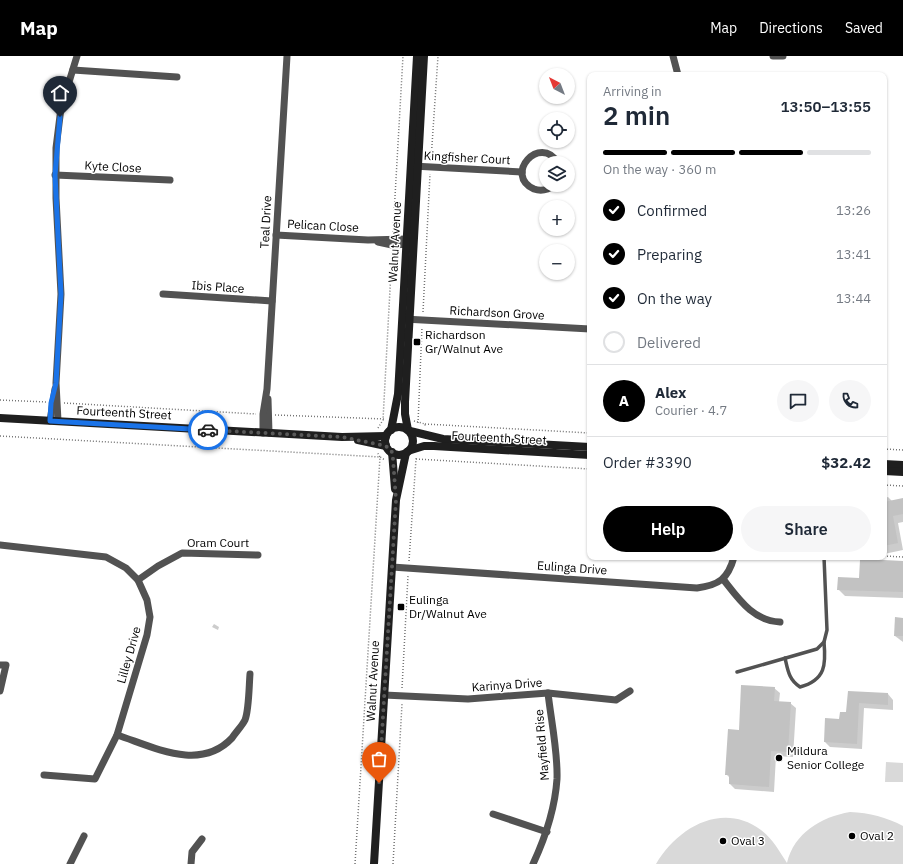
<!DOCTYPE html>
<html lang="en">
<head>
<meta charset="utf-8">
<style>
  body { margin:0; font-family:"IBM Plex Sans",sans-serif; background:#f6f6f7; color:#1f2937; height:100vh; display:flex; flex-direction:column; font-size:15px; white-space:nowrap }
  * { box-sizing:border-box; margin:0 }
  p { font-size:13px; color:#747a83 }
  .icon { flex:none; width:22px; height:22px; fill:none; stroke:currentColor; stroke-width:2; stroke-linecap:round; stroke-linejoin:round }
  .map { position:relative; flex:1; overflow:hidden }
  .side { position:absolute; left:587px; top:16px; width:300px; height:488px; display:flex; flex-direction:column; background:#fff; border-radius:8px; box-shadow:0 1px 3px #0004 }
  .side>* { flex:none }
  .needle { width:26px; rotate:318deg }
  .controls { position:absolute; left:539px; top:12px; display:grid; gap:8px }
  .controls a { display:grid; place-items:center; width:36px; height:36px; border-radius:50%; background:#fff; box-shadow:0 1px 3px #0004; font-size:20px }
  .pin { position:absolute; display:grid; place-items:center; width:34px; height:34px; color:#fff; margin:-41px -17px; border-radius:50% 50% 50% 0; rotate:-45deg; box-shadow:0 0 4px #0007 }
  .pin .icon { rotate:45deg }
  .courier { position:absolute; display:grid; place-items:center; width:40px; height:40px; margin:-20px; border:3px solid #1a73e8; border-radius:50%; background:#fff; color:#222; box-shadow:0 1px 5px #0007 }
  .overview em { font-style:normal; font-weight:600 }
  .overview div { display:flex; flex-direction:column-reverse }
  .overview { display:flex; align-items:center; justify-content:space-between; height:68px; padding:0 16px }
  h1 { font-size:26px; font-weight:600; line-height:30px }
  .bar { display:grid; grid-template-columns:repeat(4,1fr); gap:6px 4px; align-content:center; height:48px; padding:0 16px }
  .bar i { height:5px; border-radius:3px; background:#e0e1e3 }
  .bar .active { background:#000 }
  .bar p { grid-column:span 4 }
  .line { display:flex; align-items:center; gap:10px; padding:0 16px; border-top:1px solid #e0e1e3 }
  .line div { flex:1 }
  .round { display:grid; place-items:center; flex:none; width:42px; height:42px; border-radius:21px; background:#f6f6f7 }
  ol { padding:0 16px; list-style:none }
  li { display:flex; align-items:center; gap:12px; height:44px }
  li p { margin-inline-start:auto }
  li .icon { padding:4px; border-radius:50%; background:#000; color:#fff; stroke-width:4 }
  li:last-child { color:#747a83 }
  li i { width:22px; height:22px; border:2px solid #e0e1e3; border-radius:50% }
  .button { display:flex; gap:8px; margin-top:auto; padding:8px 16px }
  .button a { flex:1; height:46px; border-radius:24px; background:#000; color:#fff; font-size:16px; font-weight:600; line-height:46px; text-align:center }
  .button a+a { background:#f6f6f7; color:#1f2937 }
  header { display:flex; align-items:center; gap:24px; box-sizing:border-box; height:56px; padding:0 20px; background:#000; color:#fff }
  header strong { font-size:19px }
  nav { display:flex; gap:22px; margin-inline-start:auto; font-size:14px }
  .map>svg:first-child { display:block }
</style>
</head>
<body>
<header>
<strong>Map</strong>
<nav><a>Map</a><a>Directions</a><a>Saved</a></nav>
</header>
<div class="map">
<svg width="903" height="808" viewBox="0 0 903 808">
  <rect width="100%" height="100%" fill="#fff"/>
  <g fill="#d9d9d9">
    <polygon points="886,706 903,707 903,726 885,726"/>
    <path d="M850,756C870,757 886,761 903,770V808H656C677,772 722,745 761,774C773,783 779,795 787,807C794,777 821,761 850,756Z"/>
  </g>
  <g fill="#0003">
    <polygon points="888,441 892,445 903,443 903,466 898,467 903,494 884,498 884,442"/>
    <polygon points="903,506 903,542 845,540 838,533"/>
    <polygon points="903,563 903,586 895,580"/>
    <polygon points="214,568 219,571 218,574 212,571"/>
    <polygon points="774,632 780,637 779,646 790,647 796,652 793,701 776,700 774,736 735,733 730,728 730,722 726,718 739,675"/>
    <polygon points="849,636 888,638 893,644 893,654 864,652 862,693 830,691 825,686 847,657"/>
  </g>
  <g fill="#c2c2c2">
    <polygon points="903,442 903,458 893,460 898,487 884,490 884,446"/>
    <polygon points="865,503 903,505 903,536 837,534 838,521 859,522 860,504"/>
    <polygon points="895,561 903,562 903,580 894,580"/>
    <polygon points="741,629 775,631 774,645 791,646 788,696 771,695 769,731 729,728 729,719 725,719 728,673 739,674"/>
    <polygon points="848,635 888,637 888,649 859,647 857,688 824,686 825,662 839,663 840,656 846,656"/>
  </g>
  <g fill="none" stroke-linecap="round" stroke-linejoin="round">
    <g stroke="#747474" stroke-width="1.5" stroke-dasharray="1 2" stroke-linecap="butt">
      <polyline points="431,104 438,0"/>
      <polyline points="393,176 403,0"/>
      <polyline points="423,256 430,118"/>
      <polyline points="0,344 46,346"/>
      <polyline points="64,347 256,358"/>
      <polyline points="275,359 385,363"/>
      <polyline points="414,365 425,368 425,370"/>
      <polyline points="418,367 422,271"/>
      <polyline points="425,368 590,377"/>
      <polyline points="378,372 383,364 392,196"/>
      <polyline points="0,380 380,401 385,404"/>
      <polyline points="884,393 903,394"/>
      <polyline points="416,403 590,413"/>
      <polyline points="884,429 903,430"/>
      <polyline points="884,500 903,501"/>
      <polyline points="409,505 416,403 417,401"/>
      <polyline points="402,632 408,520"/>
      <polyline points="355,808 380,401 377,396"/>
      <polyline points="393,808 402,648"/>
    </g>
    <g stroke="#525252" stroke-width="3.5">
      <path d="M785,602C788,615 789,624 800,631C826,624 826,608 824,586"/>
      <polyline points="737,616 817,593 824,586 827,574 824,501"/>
    </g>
    <g stroke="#525252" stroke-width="7">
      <polyline points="673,0 678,19"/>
      <polyline points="773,0 783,0"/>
      <polyline points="73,14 177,21"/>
      <polyline points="413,110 522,116"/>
      <polyline points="55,119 170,124"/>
      <path d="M555,129C548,134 542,136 534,133C503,119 540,77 558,107"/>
      <polyline points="276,179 368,184 407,183 411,185"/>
      <polyline points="378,186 392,189 411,188"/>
      <polyline points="163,238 272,245"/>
      <polyline points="404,263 590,273"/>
      <polyline points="268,343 269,377"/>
      <polyline points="50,365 55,333"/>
      <polyline points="58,365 56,327 61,238 56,142 56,92 61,52 77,0"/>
      <polyline points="263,377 263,358 267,333 287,0"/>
      <polyline points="0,489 106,501 126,512 138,524 147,544 150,561 147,579 117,679 95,723 44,719"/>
      <path d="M392,511L697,532C719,529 728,523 734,501"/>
      <path d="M723,523C738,542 753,565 780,566"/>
      <polyline points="138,524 158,510 182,497 258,499"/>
      <polyline points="0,609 6,609 0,635"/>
      <polyline points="384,639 468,643 548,637 616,644 630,635"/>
      <path d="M117,679C154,691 200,716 232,682C236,676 242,670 245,664C249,654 249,630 250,618"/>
      <polyline points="493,758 547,776"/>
      <polyline points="70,808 84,780"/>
      <polyline points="191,808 192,796 202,783"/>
      <path d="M533,808C546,780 555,753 557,723C558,696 551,664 548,637"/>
    </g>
    <g stroke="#1f1f1f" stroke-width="8">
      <polyline points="0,362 342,381 386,380"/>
      <circle cx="399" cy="385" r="14"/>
      <polyline points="391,374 398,338 417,0"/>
      <polyline points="408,374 405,358 405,346 424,0"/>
      <polyline points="410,375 443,383 590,391"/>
      <polyline points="358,384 386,390"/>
      <polyline points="408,395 424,390 434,390 590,399"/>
      <polyline points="392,396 395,433"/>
      <polyline points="884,408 903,409"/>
      <polyline points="884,415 903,416"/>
      <polyline points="374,808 396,444 406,397"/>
    </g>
  </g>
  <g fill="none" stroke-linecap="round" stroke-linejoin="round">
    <polyline stroke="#595959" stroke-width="4" stroke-dasharray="0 7.2" points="208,374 342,381 386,390 392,396 393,403 396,444 379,727"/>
    <polyline stroke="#1a73e8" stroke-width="5" points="60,61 55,119 61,238 56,327 51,347 50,365 208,374"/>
  </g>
  <g fill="#000" stroke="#fff" stroke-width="1.5">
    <rect x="413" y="282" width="8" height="8" rx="2"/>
    <rect x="397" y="547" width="8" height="8" rx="2"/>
    <circle cx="779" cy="702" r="4"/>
    <circle cx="852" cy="780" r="4"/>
    <circle cx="723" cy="785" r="4"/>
  </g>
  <g text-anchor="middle" stroke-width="3" stroke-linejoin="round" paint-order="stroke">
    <g font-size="12" fill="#000" stroke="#fff">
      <text transform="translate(467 102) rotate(3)" y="4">Kingfisher Court</text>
      <text transform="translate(113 111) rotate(3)" y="4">Kyte Close</text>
      <text transform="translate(266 166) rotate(-87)" y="4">Teal Drive</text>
      <text transform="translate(323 170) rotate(3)" y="4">Pelican Close</text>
      <text transform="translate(395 186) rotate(-87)" y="4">Walnut Avenue</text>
      <text transform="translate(218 231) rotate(4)" y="4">Ibis Place</text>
      <text transform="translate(497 257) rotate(3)" y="4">Richardson Grove</text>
      <text transform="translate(124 357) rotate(3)" y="4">Fourteenth Street</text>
      <text transform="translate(499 382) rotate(3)" y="4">Fourteenth Street</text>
      <text x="218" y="491">Oram Court</text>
      <text transform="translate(572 512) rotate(4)" y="4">Eulinga Drive</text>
      <text transform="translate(129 599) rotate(-74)" y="4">Lilley Drive</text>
      <text transform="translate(373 625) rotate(-87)" y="4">Walnut Avenue</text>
      <text transform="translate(507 629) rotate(-4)" y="4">Karinya Drive</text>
      <text transform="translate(542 689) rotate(-95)" y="4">Mayfield Rise</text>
    </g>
    <g font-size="12" fill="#000" stroke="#fff" text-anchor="start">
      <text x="425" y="283">Richardson<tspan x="425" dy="14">Gr/Walnut Ave</tspan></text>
      <text x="409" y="548">Eulinga<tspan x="409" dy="14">Dr/Walnut Ave</tspan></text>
      <text x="787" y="699">Mildura<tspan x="787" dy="14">Senior College</tspan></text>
      <text x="860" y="784">Oval 2</text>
      <text x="731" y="789">Oval 3</text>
    </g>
  </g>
</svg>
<div class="controls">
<a><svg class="needle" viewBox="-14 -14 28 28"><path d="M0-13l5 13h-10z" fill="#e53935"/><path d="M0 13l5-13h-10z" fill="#747a83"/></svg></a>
<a><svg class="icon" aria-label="locate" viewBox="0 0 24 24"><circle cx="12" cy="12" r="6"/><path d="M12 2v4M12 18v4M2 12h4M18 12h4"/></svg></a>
<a><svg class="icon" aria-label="layers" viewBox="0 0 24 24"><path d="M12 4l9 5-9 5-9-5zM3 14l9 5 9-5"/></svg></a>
<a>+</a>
<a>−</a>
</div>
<div class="pin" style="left:379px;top:727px;background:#ea580c"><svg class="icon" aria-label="bag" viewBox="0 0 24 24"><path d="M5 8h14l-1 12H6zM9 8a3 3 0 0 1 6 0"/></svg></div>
<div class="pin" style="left:60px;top:61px;background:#1f2937"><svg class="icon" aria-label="home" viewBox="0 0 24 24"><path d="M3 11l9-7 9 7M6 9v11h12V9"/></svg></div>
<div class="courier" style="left:208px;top:374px"><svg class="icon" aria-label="car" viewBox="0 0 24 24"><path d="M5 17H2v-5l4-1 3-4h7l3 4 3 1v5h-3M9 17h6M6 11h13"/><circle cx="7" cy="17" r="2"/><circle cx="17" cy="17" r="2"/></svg></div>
<section class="side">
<div class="overview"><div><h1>2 min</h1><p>Arriving in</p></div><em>13:50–13:55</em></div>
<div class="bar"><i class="active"></i><i class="active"></i><i class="active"></i><i></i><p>On the way · 360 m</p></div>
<ol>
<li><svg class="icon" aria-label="check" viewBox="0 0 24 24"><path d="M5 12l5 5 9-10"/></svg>Confirmed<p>13:26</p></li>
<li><svg class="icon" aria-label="check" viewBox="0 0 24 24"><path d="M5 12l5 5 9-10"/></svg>Preparing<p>13:41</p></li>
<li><svg class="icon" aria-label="check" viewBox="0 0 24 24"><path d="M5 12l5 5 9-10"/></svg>On the way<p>13:44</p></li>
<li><i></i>Delivered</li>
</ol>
<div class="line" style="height:72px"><b class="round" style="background:#000;color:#fff">A</b><div><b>Alex</b><p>Courier · 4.7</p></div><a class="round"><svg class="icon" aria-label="chat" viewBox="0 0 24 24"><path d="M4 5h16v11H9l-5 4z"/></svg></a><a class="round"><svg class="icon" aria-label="phone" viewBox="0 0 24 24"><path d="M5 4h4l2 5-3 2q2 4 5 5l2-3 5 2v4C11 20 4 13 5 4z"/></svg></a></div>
<div class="line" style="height:52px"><div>Order #3390</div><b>$32.42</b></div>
<div class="button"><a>Help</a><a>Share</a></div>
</section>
</div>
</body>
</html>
